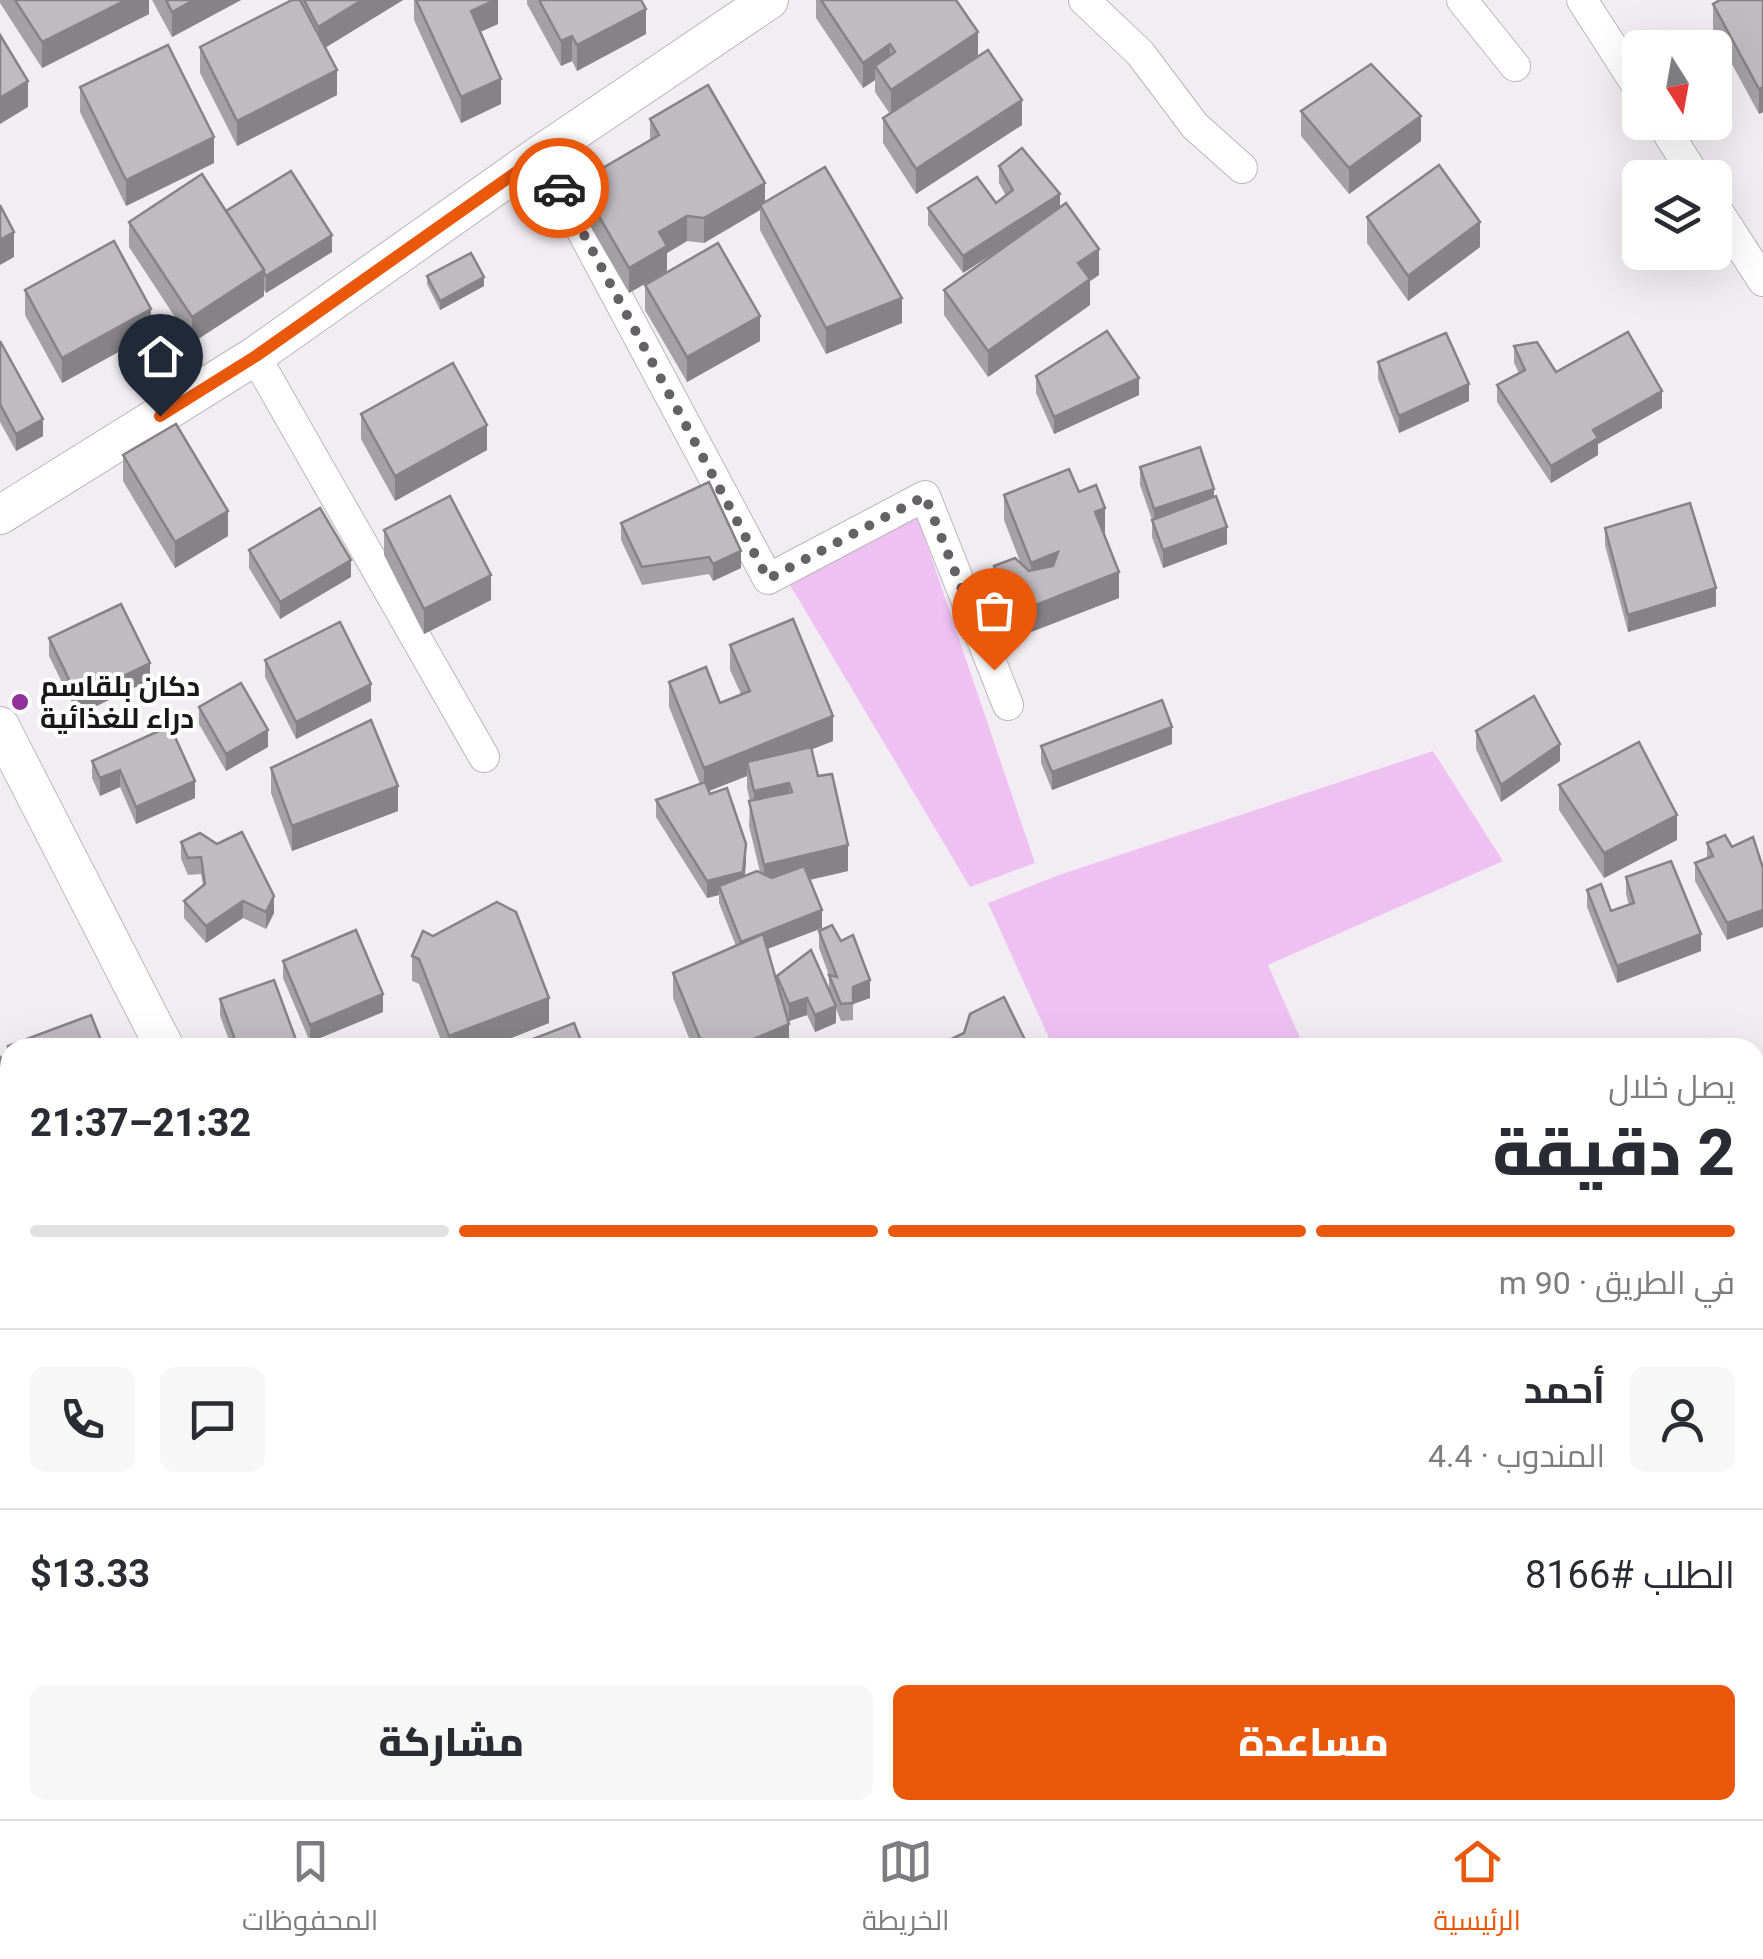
<!DOCTYPE html>
<html lang="ar">
<head>
<meta charset="utf-8">
<style>
  body { margin:0; font-family:Roboto,Cairo,sans-serif; background:#f7f7f7; color:#2b2b33; direction:rtl; height:100vh; display:flex; flex-direction:column; font-size:38px; white-space:nowrap }
  * { box-sizing:border-box; margin:0 }
  p { font-size:32px; color:#7c7c81 }
  .icon { flex:none; width:55px; height:55px; fill:none; stroke:currentColor; stroke-width:2; stroke-linecap:round; stroke-linejoin:round }
  .map { position:relative; flex:1; overflow:hidden; direction:ltr }
  .drawer { position:absolute; left:0px; top:1038px; width:1765px; height:782px; display:flex; flex-direction:column; background:#fff; border-radius:30px 30px 0 0; box-shadow:0 10px 40px #0002; direction:rtl }
  .drawer>* { flex:none }
  .needle { width:65px; rotate:169deg }
  .buttons { position:absolute; left:1622px; top:30px; display:grid; gap:20px }
  .buttons a { display:grid; place-items:center; width:110px; height:110px; border-radius:15px; background:#fff; box-shadow:0 10px 40px #0002; font-size:50px }
  .pin { position:absolute; display:grid; place-items:center; width:85px; height:85px; color:#fff; margin:-102px -42px; border-radius:50% 50% 50% 0; rotate:-45deg; box-shadow:0 0 10px #0007 }
  .pin .icon { rotate:45deg }
  .courier { position:absolute; display:grid; place-items:center; width:100px; height:100px; margin:-50px; border:8px solid #ea580c; border-radius:50%; background:#fff; color:#222; box-shadow:0 2px 12px #0007 }
  .overview em { font-style:normal; font-weight:800 }
  .overview div { display:flex; flex-direction:column-reverse }
  .overview { display:flex; align-items:center; justify-content:space-between; height:170px; padding:0 30px }
  h1 { font-size:65px; font-weight:800; line-height:75px }
  .bar { display:grid; grid-template-columns:repeat(4,1fr); gap:15px 10px; align-content:center; height:120px; padding:0 30px }
  .bar i { height:12px; border-radius:8px; background:#e1e1e2 }
  .bar .current { background:#ea580c }
  .bar p { grid-column:span 4 }
  .line { display:flex; align-items:center; gap:25px; padding:0 30px; border-top:2px solid #e1e1e2 }
  .line div { flex:1 }
  .round { display:grid; place-items:center; flex:none; width:105px; height:105px; border-radius:15px; background:#f7f7f7 }
  .primary-button { display:flex; gap:20px; margin-top:auto; padding:20px 30px }
  .primary-button a { flex:1; height:115px; border-radius:15px; background:#ea580c; color:#fff; font-size:40px; font-weight:800; line-height:115px; text-align:center }
  .primary-button a+a { background:#f7f7f7; color:#2b2b33 }
  .menu { display:flex; justify-content:space-around; align-items:center; height:140px; border-top:2px solid #e1e1e2; background:#fff; font-size:28px; color:#7c7c81 }
  .menu a { display:grid; justify-items:center; gap:5px }
  .menu .current { color:#ea580c }
  .map>svg:first-child { display:block }
</style>
</head>
<body>
<div class="map">
<svg width="1763" height="1819" viewBox="0 0 1763 1819">
  <rect width="100%" height="100%" fill="#f2edf2"/>
  <g fill="#efc1f3">
    <polygon points="917,515 1035,863 970,887 787,580"/>
    <polygon points="1433,751 1503,861 1268,965 1304,1047 1053,1047 988,903 1059,875"/>
  </g>
  <g fill="none" stroke-linecap="round" stroke-linejoin="round">
    <defs>
      <g id="minor">
        <polyline points="1084,0 1140,53 1195,126 1242,168"/>
        <polyline points="1462,0 1515,66"/>
        <polyline points="1582,0 1640,90"/>
        <polyline points="1661,122 1696,178"/>
        <polyline points="541,154 768,579 925,496 1008,705"/>
        <polyline points="1715,207 1763,281"/>
        <polyline points="255,356 484,757"/>
        <polyline points="1755,1152 1763,1150"/>
        <polyline points="1755,1290 1763,1307"/>
        <polyline points="8,1677 10,1676"/>
        <polyline points="1471,1810 1476,1819"/>
        <polyline points="410,1819 432,1810"/>
        <polyline points="1272,1819 1292,1810"/>
      </g>
      <g id="tertiary">
        <polyline points="0,515 255,356 541,154 769,0"/>
        <polyline points="0,726 165,1048"/>
        <polyline points="645,1810 650,1819"/>
      </g>
    </defs>
    <use href="#minor" stroke="#bcb7bc" stroke-width="32"/>
    <use href="#tertiary" stroke="#bcb7bc" stroke-width="40"/>
    <use href="#minor" stroke="#fff" stroke-width="30"/>
    <use href="#tertiary" stroke="#fff" stroke-width="38"/>
  </g>
  <g fill="#a4a1a5" fill-rule="evenodd">
    <polygon points="0,0 149,0 149,14 42,68 0,3"/>
    <polygon points="152,0 241,0 172,37"/>
    <polygon points="291,0 403,0 325,48 337,95 237,146 200,73 200,47"/>
    <polygon points="414,0 498,0 498,24 480,32 501,104 461,123 414,20"/>
    <polygon points="527,0 641,0 646,34 577,71 572,61 561,66 527,4"/>
    <polygon points="816,0 956,0 978,56 1022,125 916,194 883,143 883,118 890,114 875,92 875,80 863,88 816,18"/>
    <polygon points="1763,0 1763,112 1759,114 1713,29 1713,4"/>
    <polygon points="80,87 214,163 126,206 80,112"/>
    <polygon points="1301,111 1421,141 1349,194 1301,136"/>
    <polygon points="650,119 765,202 902,323 826,354 760,230 760,210 704,243 687,241 667,253 667,271 629,293 579,207 579,182 650,141"/>
    <polygon points="999,166 1060,207 1099,275 1090,281 1090,305 988,377 944,315 944,290 1003,247 963,273 928,225 928,208 996,203 1006,196 999,183"/>
    <polygon points="226,211 332,252 266,293 264,290 264,296 192,343 129,247 129,222"/>
    <polygon points="1367,217 1480,247 1408,301 1367,243"/>
    <polygon points="427,276 484,286 440,310 427,284"/>
    <polygon points="645,285 760,341 687,382 645,310"/>
    <polygon points="25,290 151,334 62,383 25,315"/>
    <polygon points="0,341 43,436 16,451 0,422"/>
    <polygon points="1514,346 1556,372 1662,408 1598,444 1598,455 1551,483 1497,402 1497,385 1519,373 1514,363"/>
    <polygon points="1378,362 1469,401 1399,433 1378,379"/>
    <polygon points="1036,376 1139,395 1054,434 1036,393"/>
    <polygon points="361,414 487,450 395,501 361,439"/>
    <polygon points="123,455 228,536 175,568 123,481"/>
    <polygon points="1140,467 1214,497 1227,544 1163,568 1152,537 1152,520 1140,485"/>
    <polygon points="1079,492 1105,533 1119,598 1013,639 994,592 994,566 1021,564 1004,520 1004,495"/>
    <polygon points="621,523 741,568 713,581 709,574 642,585 621,540"/>
    <polygon points="1605,528 1716,606 1628,632 1605,545"/>
    <polygon points="384,530 491,600 424,634 384,555"/>
    <polygon points="249,550 351,577 280,619 249,568"/>
    <polygon points="49,638 150,680 78,715 49,656"/>
    <path d="M730,645L833,741L812,749L818,776L848,871L810,880L822,928L767,949L777,985V976L829,990V975L819,948V931L870,998L853,1004V1020L841,1021L836,1009V1023L815,1032L807,1015L789,1021L785,1012L789,1048H693L673,998V973L736,946L719,903V895L707,898L656,817V800L700,784L669,707V682L720,703L741,694L730,670ZM747,776V788L750,801L749,826L760,872L745,876L746,862L708,791Z"/>
    <polygon points="265,660 371,701 296,739 265,677"/>
    <polygon points="199,707 268,747 226,771 199,724"/>
    <polygon points="1476,731 1560,761 1501,802 1476,749"/>
    <polygon points="1172,744 1052,790 1041,763 1041,746"/>
    <polygon points="92,761 195,798 136,824 120,787 100,796 92,778"/>
    <polygon points="271,768 398,811 292,851 271,793"/>
    <polygon points="1559,785 1677,840 1604,878 1559,810"/>
    <polygon points="181,842 274,913 266,929 243,918 206,943 184,918 184,901 203,885 201,874 188,875 181,859"/>
    <polygon points="1707,843 1732,847 1727,940 1695,881 1695,863 1707,858"/>
    <polygon points="1626,877 1701,951 1617,983 1587,907 1587,890 1611,911 1629,905 1626,894"/>
    <polygon points="412,956 549,1023 486,1048 444,1048 419,984 412,981"/>
    <polygon points="283,961 383,1012 310,1042 283,978"/>
    <polygon points="220,999 299,1048 232,1048 220,1016"/>
    <polygon points="8,1046 10,1048 10,1078 8,1071"/>
    <polygon points="10,1530 5,1651 0,1633 0,1532"/>
    <polygon points="1763,1547 1763,1612 1755,1576 1755,1549"/>
    <polygon points="151,1810 245,1810 247,1819 155,1819"/>
    <polygon points="909,1810 1018,1810 1023,1819 909,1819"/>
    <polygon points="1489,1810 1579,1810 1584,1819 1494,1819"/>
  </g>
  <g fill="#868386">
    <polygon points="126,0 149,0 149,14 42,68 42,42"/>
    <polygon points="194,0 241,0 172,37 172,12"/>
    <polygon points="362,0 403,0 318,52 318,27"/>
    <polygon points="495,0 498,0 498,24 471,36 471,11"/>
    <polygon points="646,9 646,34 577,71 577,45"/>
    <polygon points="978,32 978,57 891,115 891,90"/>
    <polygon points="572,36 572,61 561,66 561,41"/>
    <polygon points="890,44 890,70 875,66 875,80 863,88 863,63"/>
    <polygon points="337,70 337,95 237,146 237,121"/>
    <polygon points="501,79 501,104 461,123 461,97"/>
    <polygon points="28,81 28,107 0,124 0,98"/>
    <polygon points="1763,87 1763,112 1759,114 1759,89"/>
    <polygon points="1022,100 1022,125 916,194 916,169"/>
    <polygon points="1421,116 1421,141 1349,194 1349,168"/>
    <polygon points="214,137 214,163 126,206 126,180"/>
    <polygon points="765,183 765,208 760,205 760,210 704,243 704,218"/>
    <polygon points="1060,194 1060,211 963,273 963,256"/>
    <polygon points="687,216 687,241 667,253 667,271 629,293 629,268 659,232"/>
    <polygon points="1480,222 1480,247 1408,301 1408,276"/>
    <polygon points="14,232 14,257 0,265 0,240"/>
    <polygon points="332,235 332,252 266,293 266,276"/>
    <polygon points="1099,249 1099,275 1090,281 1090,305 988,377 988,351 1078,263"/>
    <polygon points="264,270 264,296 192,343 192,317"/>
    <polygon points="484,277 484,286 440,310 440,301"/>
    <polygon points="902,298 902,323 826,354 826,328"/>
    <polygon points="151,309 151,334 62,383 62,358"/>
    <polygon points="760,316 760,341 687,382 687,357"/>
    <polygon points="1139,378 1139,395 1054,434 1054,417"/>
    <polygon points="1469,384 1469,401 1399,433 1399,416"/>
    <polygon points="1662,391 1662,408 1598,444 1598,455 1551,483 1551,466 1593,430"/>
    <polygon points="43,419 43,436 16,451 16,434"/>
    <polygon points="487,425 487,450 395,501 395,476"/>
    <polygon points="1214,489 1214,506 1154,526 1154,509"/>
    <polygon points="1105,508 1105,533 1095,537 1095,512"/>
    <polygon points="228,511 228,536 175,568 175,542"/>
    <polygon points="1227,527 1227,544 1163,568 1163,550"/>
    <polygon points="741,551 741,568 713,581 713,564"/>
    <polygon points="1058,552 1058,577 1031,588 1031,563"/>
    <polygon points="351,560 351,577 280,619 280,602"/>
    <polygon points="1119,572 1119,598 1013,639 1013,614"/>
    <polygon points="491,575 491,600 424,634 424,609"/>
    <polygon points="1716,588 1716,606 1628,632 1628,615"/>
    <polygon points="150,663 150,680 78,715 78,698"/>
    <polygon points="371,684 371,701 296,739 296,722"/>
    <polygon points="833,716 833,741 750,774 747,762 747,776 704,793 704,768"/>
    <polygon points="1172,727 1172,744 1052,790 1052,772"/>
    <polygon points="268,730 268,747 226,771 226,754"/>
    <polygon points="1560,744 1560,761 1501,802 1501,785"/>
    <polygon points="120,770 120,787 100,796 100,778"/>
    <polygon points="195,781 195,798 136,824 136,807"/>
    <polygon points="789,783 789,808 754,816 754,791"/>
    <polygon points="398,786 398,811 292,851 292,826"/>
    <polygon points="1677,815 1677,840 1604,878 1604,853"/>
    <polygon points="746,844 746,862 743,889 719,886 719,895 707,898 707,881"/>
    <polygon points="848,845 848,871 764,890 764,865"/>
    <polygon points="274,896 274,913 266,929 266,912"/>
    <polygon points="243,901 243,918 206,943 206,926"/>
    <polygon points="822,910 822,928 741,959 741,942"/>
    <polygon points="1763,910 1763,927 1727,940 1727,923"/>
    <polygon points="1701,934 1701,951 1617,983 1617,966"/>
    <polygon points="870,980 870,998 853,1004 853,987"/>
    <polygon points="383,994 383,1012 310,1042 310,1025"/>
    <polygon points="549,998 549,1023 486,1048 449,1048 449,1036"/>
    <polygon points="807,998 807,1015 789,1021 789,1004"/>
    <polygon points="836,1006 836,1023 815,1032 815,1015"/>
    <polygon points="789,1024 789,1048 733,1048"/>
    <polygon points="10,1232 10,1257 0,1261 0,1235"/>
    <polygon points="8,1369 8,1377 0,1381 0,1373"/>
    <polygon points="10,1633 10,1650 5,1651 5,1634"/>
    <polygon points="247,1813 247,1819 232,1819"/>
  </g>
  <g fill="#bfbbc0" stroke="#868386" stroke-width="2.5">
    <polygon points="15,0 126,0 42,42"/>
    <polygon points="166,0 194,0 172,12"/>
    <polygon points="292,0 300,0 337,70 237,121 200,47"/>
    <polygon points="304,0 362,0 318,27"/>
    <polygon points="416,0 495,0 471,11 501,79 461,97"/>
    <polygon points="539,0 641,0 646,9 577,45 572,36 561,41"/>
    <polygon points="821,0 956,0 978,32 891,90 875,66 895,52 890,44 863,63"/>
    <polygon points="1720,0 1763,0 1763,87 1759,89 1713,4"/>
    <polygon points="0,35 28,81 0,98"/>
    <polygon points="168,45 214,137 126,180 80,87"/>
    <polygon points="988,50 1022,100 916,169 883,118"/>
    <polygon points="1371,64 1421,116 1349,168 1301,111"/>
    <polygon points="708,85 765,183 704,218 687,216 659,232 667,246 629,268 579,182 659,135 650,119"/>
    <polygon points="1022,148 1060,194 963,256 928,208 977,177 996,203 1013,190 999,166"/>
    <polygon points="1439,165 1480,222 1408,276 1367,217"/>
    <polygon points="825,167 902,298 826,328 760,205"/>
    <polygon points="291,171 332,235 266,276 263,271 264,270 226,211"/>
    <polygon points="202,174 264,270 192,317 129,222"/>
    <polygon points="1066,203 1099,249 1078,263 1090,279 988,351 944,290"/>
    <polygon points="0,205 14,232 0,240"/>
    <polygon points="114,241 151,309 62,358 25,290"/>
    <polygon points="718,243 760,316 687,357 645,285"/>
    <polygon points="471,253 484,277 440,301 427,276"/>
    <polygon points="1107,331 1139,378 1054,417 1036,376"/>
    <polygon points="1628,332 1662,391 1593,430 1598,438 1551,466 1497,385 1525,370 1514,346 1537,342 1556,372"/>
    <polygon points="1446,333 1469,384 1399,416 1378,362"/>
    <polygon points="0,341 43,419 16,434 0,404"/>
    <polygon points="453,363 487,425 395,476 361,414"/>
    <polygon points="176,424 228,511 175,542 123,455"/>
    <polygon points="1200,447 1214,489 1154,509 1140,467"/>
    <polygon points="1069,469 1079,492 1096,485 1105,508 1095,512 1119,572 1013,614 994,566 1015,558 1029,571 1053,566 1058,552 1031,563 1004,495"/>
    <polygon points="709,482 741,551 713,564 709,557 642,567 621,523"/>
    <polygon points="450,496 491,575 424,609 384,530"/>
    <polygon points="1216,496 1227,527 1163,550 1152,520"/>
    <polygon points="1690,503 1716,588 1628,615 1605,528"/>
    <polygon points="320,508 351,560 280,602 249,550"/>
    <polygon points="121,604 150,663 78,698 49,638"/>
    <polygon points="793,619 833,716 704,768 669,682 706,667 720,703 750,691 730,645"/>
    <polygon points="340,622 371,684 296,722 265,660"/>
    <polygon points="241,683 268,730 226,754 199,707"/>
    <polygon points="1534,696 1560,744 1501,785 1476,731"/>
    <polygon points="1162,700 1172,727 1052,772 1041,746"/>
    <polygon points="371,720 398,786 292,826 271,768"/>
    <polygon points="170,726 195,781 136,807 120,770 100,778 92,761"/>
    <polygon points="1639,742 1677,815 1604,853 1559,785"/>
    <polygon points="811,747 818,776 832,774 848,845 764,865 749,801 792,792 789,783 754,791 747,762"/>
    <polygon points="705,782 710,794 727,788 746,844 743,872 707,881 656,800"/>
    <polygon points="242,832 274,896 266,912 243,901 206,926 184,901 205,884 201,857 188,858 181,842 200,833 217,844"/>
    <polygon points="1725,835 1732,847 1753,837 1763,868 1763,910 1727,923 1695,863 1713,856 1707,843"/>
    <polygon points="1671,861 1701,934 1617,966 1587,890 1601,884 1611,911 1634,903 1626,877"/>
    <polygon points="804,866 822,910 741,942 719,886 757,871 772,878"/>
    <polygon points="497,902 516,912 549,998 449,1036 419,959 412,956 423,931 433,936"/>
    <polygon points="832,925 841,941 853,935 870,980 853,987 853,1003 841,1004 829,975 837,977 819,931"/>
    <polygon points="356,930 383,994 310,1025 283,961"/>
    <polygon points="763,934 789,1024 733,1048 704,1048 673,973"/>
    <polygon points="811,950 836,1006 815,1015 807,998 789,1004 777,976"/>
    <polygon points="274,980 299,1048 238,1048 220,999"/>
    <polygon points="1004,997 1029,1048 940,1048 939,1045 964,1033 970,1014"/>
    <polygon points="91,1015 104,1048 10,1048 10,1052 8,1046"/>
    <polygon points="574,1023 584,1048 510,1048"/>
    <polygon points="0,1056 10,1085 10,1107 0,1111"/>
    <polygon points="10,1109 10,1232 0,1235 0,1113"/>
    <polygon points="0,1350 8,1369 0,1373"/>
    <polygon points="10,1530 10,1633 5,1634 0,1615 0,1532"/>
    <polygon points="1763,1547 1763,1586 1755,1551 1755,1549"/>
    <polygon points="162,1810 245,1810 247,1813 232,1819 166,1819"/>
    <polygon points="530,1810 533,1819 507,1819"/>
    <polygon points="912,1810 1018,1810 1023,1819 917,1819"/>
    <polygon points="1499,1810 1579,1810 1584,1819 1504,1819"/>
    <polygon points="1655,1810 1725,1810 1733,1819 1660,1819 1653,1811"/>
  </g>
  <g fill="none" stroke-linecap="round" stroke-linejoin="round">
    <polyline stroke="#656265" stroke-width="10" stroke-dasharray="0 18" points="559,188 768,579 925,496 994,670"/>
    <polyline stroke="#ea580c" stroke-width="12" points="160,416 256,356 542,154 559,188"/>
  </g>
  <circle fill="#91329b" stroke="#fff" stroke-width="4" cx="20" cy="702" r="10"/>
  <g text-anchor="middle" stroke-width="8" stroke-linejoin="round" paint-order="stroke">
    <g font-size="28" font-weight="bold" fill="#191719" stroke="#fff" text-anchor="start">
      <text x="40" y="696">دكان بلقاسم<tspan x="40" dy="32">دراء للغذائية</tspan></text>
    </g>
  </g>
</svg>
<div class="buttons">
<a><svg class="needle" viewBox="-14 -14 28 28"><path d="M0-13l5 13h-10z" fill="#e53935"/><path d="M0 13l5-13h-10z" fill="#7c7c81"/></svg></a>
<a><svg class="icon" aria-label="layers" viewBox="0 0 24 24"><path d="M12 4l9 5-9 5-9-5zM3 14l9 5 9-5"/></svg></a>
</div>
<div class="pin" style="left:994px;top:670px;background:#ea580c"><svg class="icon" aria-label="bag" viewBox="0 0 24 24"><path d="M5 8h14l-1 12H6zM9 8a3 3 0 0 1 6 0"/></svg></div>
<div class="pin" style="left:160px;top:416px;background:#1f2937"><svg class="icon" aria-label="home" viewBox="0 0 24 24"><path d="M3 11l9-7 9 7M6 9v11h12V9"/></svg></div>
<div class="courier" style="left:559px;top:188px"><svg class="icon" aria-label="car" viewBox="0 0 24 24"><path d="M5 17H2v-5l4-1 3-4h7l3 4 3 1v5h-3M9 17h6M6 11h13"/><circle cx="7" cy="17" r="2"/><circle cx="17" cy="17" r="2"/></svg></div>
<section class="drawer">
<div class="overview"><div><h1>2 دقيقة</h1><p>يصل خلال</p></div><em>21:32–21:37</em></div>
<div class="bar"><i class="current"></i><i class="current"></i><i class="current"></i><i></i><p>في الطريق · 90 m</p></div>
<div class="line" style="height:180px"><a class="round"><svg class="icon" aria-label="person" viewBox="0 0 24 24"><circle cx="12" cy="8" r="4"/><path d="M4 21q1-7 8-7t8 7"/></svg></a><div><b>أحمد</b><p>المندوب · 4.4</p></div><a class="round"><svg class="icon" aria-label="chat" viewBox="0 0 24 24"><path d="M4 5h16v11H9l-5 4z"/></svg></a><a class="round"><svg class="icon" aria-label="phone" viewBox="0 0 24 24"><path d="M5 4h4l2 5-3 2q2 4 5 5l2-3 5 2v4C11 20 4 13 5 4z"/></svg></a></div>
<div class="line" style="height:130px"><div>الطلب #8166</div><b>$13.33</b></div>
<div class="primary-button"><a>مساعدة</a><a>مشاركة</a></div>
</section>
</div>
<nav class="menu">
<a class="current"><svg class="icon" aria-label="home" viewBox="0 0 24 24"><path d="M3 11l9-7 9 7M6 9v11h12V9"/></svg>الرئيسية</a>
<a><svg class="icon" aria-label="map" viewBox="0 0 24 24"><path d="M3 6l6-2 6 2 6-2v14l-6 2-6-2-6 2zM9 4v14M15 6v14"/></svg>الخريطة</a>
<a><svg class="icon" aria-label="saved" viewBox="0 0 24 24"><path d="M7 4h10v16l-5-4-5 4z"/></svg>المحفوظات</a>
</nav>
</body>
</html>
